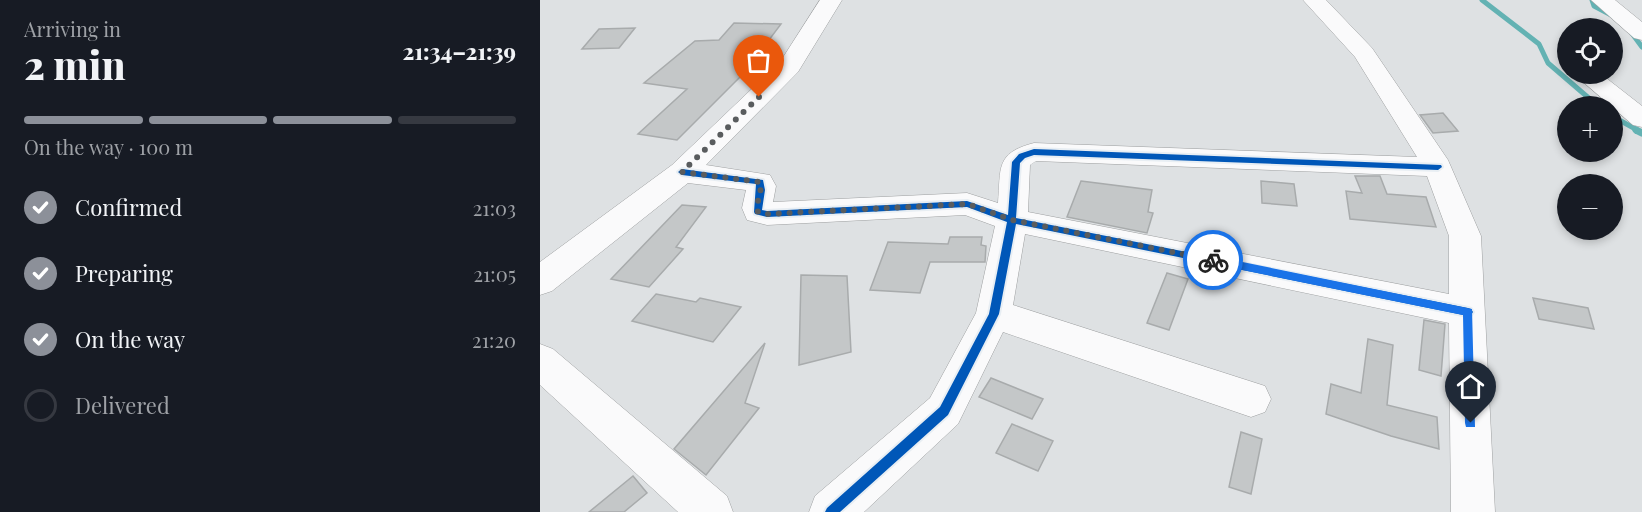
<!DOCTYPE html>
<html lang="en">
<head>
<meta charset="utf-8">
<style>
  body { margin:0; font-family:"Playfair Display",serif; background:#20242c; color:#f1f3f6; height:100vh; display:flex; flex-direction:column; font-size:22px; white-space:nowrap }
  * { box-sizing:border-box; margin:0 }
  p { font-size:20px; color:#9ea1a6 }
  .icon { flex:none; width:33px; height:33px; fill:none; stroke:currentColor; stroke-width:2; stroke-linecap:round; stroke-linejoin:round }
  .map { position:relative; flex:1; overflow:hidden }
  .sheet { display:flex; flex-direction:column; background:#171b24; width:540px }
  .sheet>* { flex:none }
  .tools { position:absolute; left:1017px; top:18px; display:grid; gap:12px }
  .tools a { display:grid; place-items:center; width:66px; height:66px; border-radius:50%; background:#171b24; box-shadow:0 3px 9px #0003; font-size:30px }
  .pin { position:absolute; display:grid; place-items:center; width:51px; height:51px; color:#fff; margin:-62px -26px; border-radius:50% 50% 50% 0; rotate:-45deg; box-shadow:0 0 6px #0007 }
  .pin .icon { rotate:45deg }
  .courier { position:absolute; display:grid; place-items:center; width:60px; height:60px; margin:-30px; border:4px solid #1a73e8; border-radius:50%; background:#fff; color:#222; box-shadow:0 2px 8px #0007 }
  .overview em { font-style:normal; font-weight:800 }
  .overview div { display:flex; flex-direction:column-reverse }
  .overview { display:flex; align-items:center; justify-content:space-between; height:102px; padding:0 24px }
  h1 { font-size:39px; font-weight:800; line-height:45px }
  .bar { display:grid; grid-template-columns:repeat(4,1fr); gap:9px 6px; align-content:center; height:72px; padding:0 24px }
  .bar i { height:8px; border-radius:4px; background:#363941 }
  .bar .current { background:#8c9099 }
  .bar p { grid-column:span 4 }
  ol { padding:0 24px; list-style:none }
  li { display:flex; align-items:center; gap:18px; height:66px }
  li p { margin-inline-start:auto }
  li .icon { padding:6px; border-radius:50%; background:#8c9099; color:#fff; stroke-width:4 }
  li:last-child { color:#9ea1a6 }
  li i { width:33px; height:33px; border:3px solid #363941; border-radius:50% }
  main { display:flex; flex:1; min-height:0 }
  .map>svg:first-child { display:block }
</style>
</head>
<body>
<main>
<section class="sheet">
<div class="overview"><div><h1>2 min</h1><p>Arriving in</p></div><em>21:34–21:39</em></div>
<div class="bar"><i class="current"></i><i class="current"></i><i class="current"></i><i></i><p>On the way · 100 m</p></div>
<ol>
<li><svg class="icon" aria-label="check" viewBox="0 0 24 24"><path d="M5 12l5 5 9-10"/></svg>Confirmed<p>21:03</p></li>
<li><svg class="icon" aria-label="check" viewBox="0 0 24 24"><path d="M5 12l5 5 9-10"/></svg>Preparing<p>21:05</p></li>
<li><svg class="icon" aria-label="check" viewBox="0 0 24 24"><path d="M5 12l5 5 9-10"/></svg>On the way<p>21:20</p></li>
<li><i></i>Delivered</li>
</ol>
</section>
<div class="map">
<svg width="1102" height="512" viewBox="0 0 1102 512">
  <rect width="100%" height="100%" fill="#dee1e3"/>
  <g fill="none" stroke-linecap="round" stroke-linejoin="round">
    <g stroke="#63b2b3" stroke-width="5">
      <polyline points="942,0 999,44 1008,63 1058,106"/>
      <polyline points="1052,0 1054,6 1073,16"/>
      <polyline points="1091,32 1102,47"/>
      <polyline points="1072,116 1099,131"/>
    </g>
    <polyline stroke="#63b2b3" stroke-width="7" points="1096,130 1102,133"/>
  </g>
  <g fill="#c4c7c8" stroke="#a8abac" stroke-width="1.5">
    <polygon points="194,23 241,24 205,72 137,140 98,134 147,89 104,83 155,41 179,40"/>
    <polygon points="95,28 79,48 42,49 59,29"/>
    <polygon points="903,113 918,131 893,133 880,115"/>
    <polygon points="815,176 840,176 847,194 886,197 896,227 810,219 806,191 822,193"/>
    <polygon points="541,181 612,190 608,212 613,213 607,233 527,217"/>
    <polygon points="721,181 754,184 757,206 722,203"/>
    <polygon points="142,205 166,207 136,247 143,249 109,287 71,279"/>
    <polygon points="410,237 442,237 441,245 446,246 445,262 390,262 380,293 330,290 348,242 408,244"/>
    <polygon points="627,273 648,279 629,330 607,323"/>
    <polygon points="261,275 307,276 311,352 259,365"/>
    <polygon points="116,294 156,302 160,298 201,307 173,342 92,321"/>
    <polygon points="993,298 1048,308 1054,329 999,319"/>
    <polygon points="884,320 905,324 901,376 879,370"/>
    <polygon points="828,339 853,345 847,405 897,417 899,449 851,436 786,414 791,384 821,393"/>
    <polygon points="225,343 205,403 219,408 166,475 134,449"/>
    <polygon points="451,378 503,399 492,419 439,397"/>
    <polygon points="472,424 513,441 498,471 456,453"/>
    <polygon points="701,432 722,439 711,494 689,487"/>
    <polygon points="93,476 107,493 84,512 49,512"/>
  </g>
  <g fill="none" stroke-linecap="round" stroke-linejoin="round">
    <defs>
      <g id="minor">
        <path d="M280,0H302L258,72L166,165L230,175L236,186L233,202L427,193L458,203C461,168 455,153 494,143L877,157L815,57L763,0H786L832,48L908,160L941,236L955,512H911L909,323L485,234L473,305L725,386L731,399L725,412L711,417L463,332L418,424L324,512H269L275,496L390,398L436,313L455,226L425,215L227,225L207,220L202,208L206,190L148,183L12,291L0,295V262L132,165L240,62ZM496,161L887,176L909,236V294L488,212L490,165Z"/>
        <polygon points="1051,0 1075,0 1102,22 1102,40 1094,38"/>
        <polygon points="1034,74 1061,74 1102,106 1102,127 1093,125"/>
        <polygon points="0,344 13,349 187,496 193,512 138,512 0,385"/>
      </g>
    </defs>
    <use href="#minor" stroke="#9d9fa0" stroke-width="1"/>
    <use href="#minor" fill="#fafafb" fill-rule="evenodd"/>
    <defs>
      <polygon id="cycleway" points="494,149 901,165 902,167 898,170 494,155 485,158 480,163 476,218 928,308 931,309 933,312 931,315 928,316 476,224 459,314 408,415 300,512 285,512 287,508 400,407 449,314 467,222 427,207 227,217 215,214 214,212 216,184 142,175 138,172 142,169 223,180 225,190 222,210 227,211 427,201 468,215 472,162 479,154"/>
    </defs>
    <use href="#cycleway" stroke="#e8eef3" stroke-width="4"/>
    <use href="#cycleway" fill="#0057b8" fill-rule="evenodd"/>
  </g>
  <polygon fill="#1a73e8" points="673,256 932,309 935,427 926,427 925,423 923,315 673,264 668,260"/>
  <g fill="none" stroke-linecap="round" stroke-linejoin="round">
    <path stroke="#595c5e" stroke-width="6" stroke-dasharray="0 10.8" d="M219,97L142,172L220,182C223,193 215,201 218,212L227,214L428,204L472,220L673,260"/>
  </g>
</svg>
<div class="tools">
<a><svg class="icon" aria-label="locate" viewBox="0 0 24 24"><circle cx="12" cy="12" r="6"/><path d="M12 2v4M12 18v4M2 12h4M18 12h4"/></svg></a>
<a>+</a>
<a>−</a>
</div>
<div class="pin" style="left:219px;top:97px;background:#ea580c"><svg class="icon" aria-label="bag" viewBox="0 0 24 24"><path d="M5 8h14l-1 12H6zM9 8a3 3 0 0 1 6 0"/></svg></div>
<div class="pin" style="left:931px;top:423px;background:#1f2937"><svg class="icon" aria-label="home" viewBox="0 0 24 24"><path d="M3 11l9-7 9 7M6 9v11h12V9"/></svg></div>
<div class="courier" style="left:673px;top:260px"><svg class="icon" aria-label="bike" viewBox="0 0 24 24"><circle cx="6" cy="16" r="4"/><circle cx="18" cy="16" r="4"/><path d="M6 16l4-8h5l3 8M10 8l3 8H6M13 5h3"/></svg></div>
</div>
</main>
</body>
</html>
